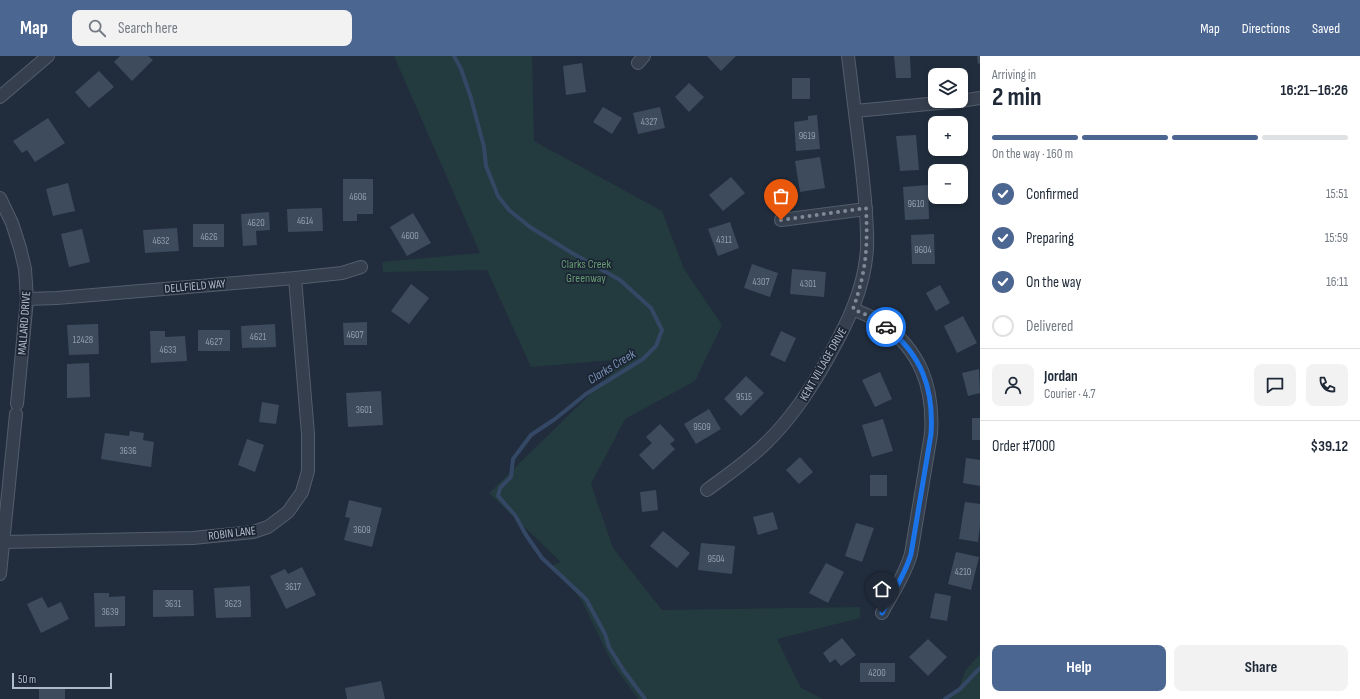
<!DOCTYPE html>
<html lang="en">
<head>
<meta charset="utf-8">
<style>
  body { margin:0; font-family:"Sofia Sans Condensed",sans-serif; background:#f2f2f3; color:#1f2937; height:100vh; display:flex; flex-direction:column; font-size:15px; white-space:nowrap }
  * { box-sizing:border-box; margin:0 }
  p { font-size:13px; color:#747a83 }
  .icon { flex:none; width:22px; height:22px; fill:none; stroke:currentColor; stroke-width:2; stroke-linecap:round; stroke-linejoin:round }
  .map { position:relative; flex:1; overflow:hidden }
  .drawer { display:flex; flex-direction:column; background:#fff; width:380px }
  .drawer>* { flex:none }
  .controls { position:absolute; left:928px; top:12px; display:grid; gap:8px }
  .controls a { display:grid; place-items:center; width:40px; height:40px; border-radius:8px; background:#fff; box-shadow:0 2px 6px #0003; font-size:20px }
  .scale { position:absolute; left:12px; bottom:10px; width:100px; box-sizing:border-box; padding-left:4px; border:2px solid #b1bac8; border-top:0; font-size:11px; line-height:14px; white-space:nowrap; color:#b1bac8; -webkit-text-stroke:3px #1b2432; paint-order:stroke }
  .pin { position:absolute; display:grid; place-items:center; width:34px; height:34px; color:#fff; margin:-41px -17px; border-radius:50% 50% 50% 0; rotate:-45deg; box-shadow:0 0 4px #0007 }
  .pin .icon { rotate:45deg }
  .courier { position:absolute; display:grid; place-items:center; width:40px; height:40px; margin:-20px; border:3px solid #1a73e8; border-radius:50%; background:#fff; color:#222; box-shadow:0 1px 5px #0007 }
  .head em { font-style:normal; font-weight:700 }
  .head div { display:flex; flex-direction:column-reverse }
  .head { display:flex; align-items:center; justify-content:space-between; height:68px; padding:0 12px }
  h1 { font-size:26px; font-weight:700; line-height:30px }
  .bar { display:grid; grid-template-columns:repeat(4,1fr); gap:6px 4px; align-content:center; height:48px; padding:0 12px }
  .bar i { height:5px; border-radius:3px; background:#e0e1e3 }
  .bar .selected { background:#4b6691 }
  .bar p { grid-column:span 4 }
  .line { display:flex; align-items:center; gap:10px; padding:0 12px; border-top:1px solid #e0e1e3 }
  .line div { flex:1 }
  .round { display:grid; place-items:center; flex:none; width:42px; height:42px; border-radius:8px; background:#f2f2f3 }
  ol { padding:0 12px; list-style:none }
  li { display:flex; align-items:center; gap:12px; height:44px }
  li p { margin-inline-start:auto }
  li .icon { padding:4px; border-radius:50%; background:#4b6691; color:#fff; stroke-width:4 }
  li:last-child { color:#747a83 }
  li i { width:22px; height:22px; border:2px solid #e0e1e3; border-radius:50% }
  .action { display:flex; gap:8px; margin-top:auto; padding:8px 12px }
  .action a { flex:1; height:46px; border-radius:8px; background:#4b6691; color:#fff; font-size:16px; font-weight:700; line-height:46px; text-align:center }
  .action a+a { background:#f2f2f3; color:#1f2937 }
  header { display:flex; align-items:center; gap:24px; box-sizing:border-box; height:56px; padding:0 20px; background:#4b6691; color:#fff }
  header strong { font-size:19px }
  nav { display:flex; gap:22px; margin-inline-start:auto; font-size:14px }
  .search { width:280px; height:36px; background:#f2f2f3; display:flex; align-items:center; gap:10px; box-sizing:border-box; padding:0 14px; border-radius:8px; color:#747a83; font-size:15px }
  main { display:flex; flex:1; min-height:0 }
  .map>svg:first-child { display:block }
</style>
</head>
<body>
<header>
<strong>Map</strong>
<div class="search"><svg class="icon" aria-label="search" viewBox="0 0 24 24"><circle cx="10" cy="10" r="6"/><path d="M15 15l6 6"/></svg>Search here</div>
<nav><a>Map</a><a>Directions</a><a>Saved</a></nav>
</header>
<main>
<div class="map">
<svg width="980" height="643" viewBox="0 0 980 643">
  <rect width="100%" height="100%" fill="#212d3d"/>
  <g fill="#233b3e">
    <polygon points="394,0 532,0 534,85 662,155 684,213 722,269 695,325 625,363 591,428 613,492 662,554 860,551 860,562 777,583 801,632 823,643 638,643 612,607 582,545 553,509 561,506 489,437 626,303 531,311 487,214 383,216 382,206 480,197"/>
    <polygon points="980,598 980,643 949,643 959,633 965,615"/>
  </g>
  <g fill="none" stroke-linecap="round" stroke-linejoin="round">
    <g stroke="#344865" stroke-width="4">
      <polyline points="454,0 461,13 471,42 484,91 486,110 498,140 509,154 530,171 572,197 620,224 651,252 662,274 656,290 643,303 586,338 555,363 531,379 513,403 511,421 500,432 498,440 515,459 526,479 542,502 586,543 605,578 609,591 624,615 645,643"/>
      <polyline points="945,643 960,633 980,612"/>
    </g>
  </g>
  <g fill="#3d4b5c">
    <polygon points="120,0 148,0 153,4 132,25 114,6"/>
    <polygon points="707,0 736,0 721,15"/>
    <polygon points="894,0 910,0 911,22 896,22"/>
    <polygon points="977,0 980,0 980,7 978,8"/>
    <polygon points="582,7 586,36 566,39 563,10"/>
    <polygon points="99,15 114,31 89,52 75,36"/>
    <rect x="792" y="22" width="18" height="21"/>
    <polygon points="689,27 704,41 689,56 675,41"/>
    <polygon points="603,51 622,62 612,78 593,66"/>
    <polygon points="660,51 665,72 638,78 633,57"/>
    <polygon points="817,59 820,93 796,95 794,66 808,64 808,60"/>
    <polygon points="48,62 65,87 35,106 27,94 22,97 13,85"/>
    <polygon points="916,79 919,114 900,115 896,80"/>
    <polygon points="820,101 825,132 800,136 795,105"/>
    <polygon points="731,121 745,137 723,155 709,139"/>
    <polygon points="343,123 373,123 373,158 357,158 357,165 343,165"/>
    <polygon points="68,127 75,155 53,160 46,133"/>
    <polygon points="928,129 929,163 905,164 903,131"/>
    <polygon points="322,152 323,175 288,176 287,153"/>
    <polygon points="269,156 270,174 256,175 257,189 243,190 241,158"/>
    <polygon points="413,157 431,187 407,200 390,171"/>
    <polygon points="730,166 739,192 718,200 708,173"/>
    <rect x="193" y="168" width="31" height="23"/>
    <polygon points="177,172 179,195 145,197 143,174"/>
    <polygon points="82,173 90,206 69,211 61,178"/>
    <polygon points="934,178 935,208 912,208 911,179"/>
    <polygon points="752,208 778,217 770,241 744,232"/>
    <polygon points="792,213 826,216 824,241 790,238"/>
    <polygon points="411,228 429,242 409,268 391,255"/>
    <polygon points="940,229 950,247 936,255 926,237"/>
    <polygon points="963,260 977,287 957,297 944,270"/>
    <polygon points="367,266 367,289 344,289 343,267"/>
    <polygon points="98,268 99,298 69,299 67,269"/>
    <polygon points="275,268 276,291 242,292 241,270"/>
    <rect x="198" y="274" width="32" height="21"/>
    <polygon points="150,275 165,275 165,281 185,280 187,305 151,307"/>
    <polygon points="781,275 796,282 785,306 770,299"/>
    <polygon points="89,307 90,341 67,342 67,308"/>
    <polygon points="979,313 980,337 968,340 962,317"/>
    <polygon points="880,316 892,343 875,351 862,324"/>
    <polygon points="746,320 764,337 741,360 724,343"/>
    <polygon points="381,335 383,369 348,371 346,337"/>
    <polygon points="262,346 279,349 276,368 259,366"/>
    <polygon points="709,353 721,373 696,388 684,368"/>
    <rect x="972" y="362" width="8" height="22"/>
    <polygon points="883,363 893,395 872,401 862,369"/>
    <polygon points="660,368 675,384 670,388 675,393 653,414 639,399 652,387 646,381"/>
    <polygon points="130,375 144,377 143,384 154,386 151,411 101,403 105,377 129,380"/>
    <polygon points="247,383 264,389 255,416 238,409"/>
    <polygon points="800,401 813,416 799,428 786,414"/>
    <polygon points="966,402 980,404 980,430 963,427"/>
    <rect x="870" y="419" width="17" height="21"/>
    <polygon points="656,434 658,454 642,456 640,436"/>
    <polygon points="349,444 382,452 372,491 344,484 350,462 345,461"/>
    <polygon points="965,446 980,448 980,469 978,486 959,483"/>
    <polygon points="773,456 778,473 758,479 753,461"/>
    <polygon points="856,467 874,472 862,506 845,500"/>
    <polygon points="663,475 690,497 677,512 650,490"/>
    <polygon points="701,487 735,490 732,518 698,514"/>
    <polygon points="956,496 979,501 971,534 948,528"/>
    <polygon points="826,507 844,516 828,547 809,537"/>
    <polygon points="302,511 316,539 286,553 270,520 285,513 288,518"/>
    <polygon points="250,530 251,561 216,562 214,532"/>
    <polygon points="153,534 193,534 194,560 153,561"/>
    <polygon points="94,537 109,537 109,541 125,540 125,570 95,571"/>
    <polygon points="935,537 951,540 947,565 930,562"/>
    <polygon points="42,541 48,552 61,546 69,563 41,577 27,548"/>
    <polygon points="842,582 856,599 841,610 835,603 830,607 823,597"/>
    <polygon points="928,583 947,601 928,620 909,601"/>
    <rect x="860" y="607" width="35" height="19"/>
    <polygon points="381,625 385,643 347,643 345,632"/>
    <rect x="39" y="631" width="26" height="12"/>
  </g>
  <g fill="none" stroke-linecap="round" stroke-linejoin="round">
    <defs>
      <g id="street">
        <polyline points="638,7 644,0"/>
        <polyline points="0,41 48,0"/>
        <polyline points="961,45 980,42"/>
        <polyline points="855,55 960,45"/>
        <polyline points="0,142 12,167 20,192 25,213 27,243 17,348"/>
        <polyline points="781,164 866,153"/>
        <polyline points="27,243 57,242 295,222 342,217 361,211"/>
        <path d="M853,253C862,257 872,261 881,266C920,294 934,330 931,378L911,498C905,519 892,538 882,557"/>
        <path d="M707,434C727,419 748,405 766,387C792,362 811,333 828,302C847,268 865,232 867,192C868,163 864,134 861,105C857,70 852,35 848,0"/>
        <polyline points="3,486 193,482 253,476 268,471 288,456 302,436 308,415 308,378 295,222"/>
        <polyline points="0,518 16,358"/>
      </g>
    </defs>
    <use href="#street" stroke="#535d6b" stroke-width="14"/>
    <use href="#street" stroke="#353f4d" stroke-width="12"/>
  </g>
  <g fill="none" stroke-linecap="round" stroke-linejoin="round">
    <path stroke="#7f8997" stroke-width="4" stroke-dasharray="0 7.2" d="M781,164L866,152C868,192 866,216 853,253L871,261L886,271"/>
    <path stroke="#1a73e8" stroke-width="5" d="M882,557C892,538 905,519 911,498L931,378C934,333 922,299 886,271"/>
  </g>
  <g text-anchor="middle" stroke-width="3.5" stroke-linejoin="round" paint-order="stroke">
    <g font-size="10" fill="#949ead">
      <text x="649" y="69">4327</text>
      <text x="807" y="83">9619</text>
      <text x="358" y="144">4606</text>
      <text x="916" y="151">9610</text>
      <text x="305" y="168">4614</text>
      <text x="256" y="170">4620</text>
      <text x="410" y="183">4600</text>
      <text x="209" y="184">4626</text>
      <text x="724" y="187">4311</text>
      <text x="161" y="188">4632</text>
      <text x="923" y="197">9604</text>
      <text x="761" y="229">4307</text>
      <text x="808" y="231">4301</text>
      <text x="355" y="282">4607</text>
      <text x="258" y="284">4621</text>
      <text x="83" y="287">12428</text>
      <text x="214" y="289">4627</text>
      <text x="168" y="297">4633</text>
      <text x="744" y="344">9515</text>
      <text x="364" y="357">3601</text>
      <text x="702" y="374">9509</text>
      <text x="128" y="398">3636</text>
      <text x="362" y="477">3609</text>
      <text x="716" y="506">9504</text>
      <text x="963" y="519">4210</text>
      <text x="293" y="534">3617</text>
      <text x="173" y="551">3631</text>
      <text x="233" y="551">3623</text>
      <text x="110" y="559">3639</text>
      <text x="877" y="620">4200</text>
    </g>
    <g font-size="12" fill="#669b73" stroke="#1b2432">
      <text x="586" y="212">Clarks Creek<tspan x="586" dy="14">Greenway</tspan></text>
    </g>
    <g font-size="12" fill="#b1bac8" stroke="#1b2432">
      <text transform="translate(195 230) rotate(-5)" y="4">DELLFIELD WAY</text>
      <text transform="translate(24 267) rotate(-86)" y="4">MALLARD DRIVE</text>
      <text transform="translate(823 308) rotate(-60)" y="4">KENT VILLAGE DRIVE</text>
      <text transform="translate(232 477) rotate(-7)" y="4">ROBIN LANE</text>
    </g>
    <g font-size="13" font-style="italic" fill="#778fb2" stroke="#1b2432">
      <text transform="translate(611 310) rotate(-32)" y="5">Clarks Creek</text>
    </g>
  </g>
</svg>
<div class="controls">
<a><svg class="icon" aria-label="layers" viewBox="0 0 24 24"><path d="M12 4l9 5-9 5-9-5zM3 14l9 5 9-5"/></svg></a>
<a>+</a>
<a>−</a>
</div>
<div class="scale">50 m</div>
<div class="pin" style="left:781px;top:164px;background:#ea580c"><svg class="icon" aria-label="bag" viewBox="0 0 24 24"><path d="M5 8h14l-1 12H6zM9 8a3 3 0 0 1 6 0"/></svg></div>
<div class="pin" style="left:882px;top:557px;background:#1f2937"><svg class="icon" aria-label="home" viewBox="0 0 24 24"><path d="M3 11l9-7 9 7M6 9v11h12V9"/></svg></div>
<div class="courier" style="left:886px;top:271px"><svg class="icon" aria-label="car" viewBox="0 0 24 24"><path d="M5 17H2v-5l4-1 3-4h7l3 4 3 1v5h-3M9 17h6M6 11h13"/><circle cx="7" cy="17" r="2"/><circle cx="17" cy="17" r="2"/></svg></div>
</div>
<section class="drawer">
<div class="head"><div><h1>2 min</h1><p>Arriving in</p></div><em>16:21–16:26</em></div>
<div class="bar"><i class="selected"></i><i class="selected"></i><i class="selected"></i><i></i><p>On the way · 160 m</p></div>
<ol>
<li><svg class="icon" aria-label="check" viewBox="0 0 24 24"><path d="M5 12l5 5 9-10"/></svg>Confirmed<p>15:51</p></li>
<li><svg class="icon" aria-label="check" viewBox="0 0 24 24"><path d="M5 12l5 5 9-10"/></svg>Preparing<p>15:59</p></li>
<li><svg class="icon" aria-label="check" viewBox="0 0 24 24"><path d="M5 12l5 5 9-10"/></svg>On the way<p>16:11</p></li>
<li><i></i>Delivered</li>
</ol>
<div class="line" style="height:72px"><a class="round"><svg class="icon" aria-label="person" viewBox="0 0 24 24"><circle cx="12" cy="8" r="4"/><path d="M4 21q1-7 8-7t8 7"/></svg></a><div><b>Jordan</b><p>Courier · 4.7</p></div><a class="round"><svg class="icon" aria-label="chat" viewBox="0 0 24 24"><path d="M4 5h16v11H9l-5 4z"/></svg></a><a class="round"><svg class="icon" aria-label="phone" viewBox="0 0 24 24"><path d="M5 4h4l2 5-3 2q2 4 5 5l2-3 5 2v4C11 20 4 13 5 4z"/></svg></a></div>
<div class="line" style="height:52px"><div>Order #7000</div><b>$39.12</b></div>
<div class="action"><a>Help</a><a>Share</a></div>
</section>
</main>
</body>
</html>
